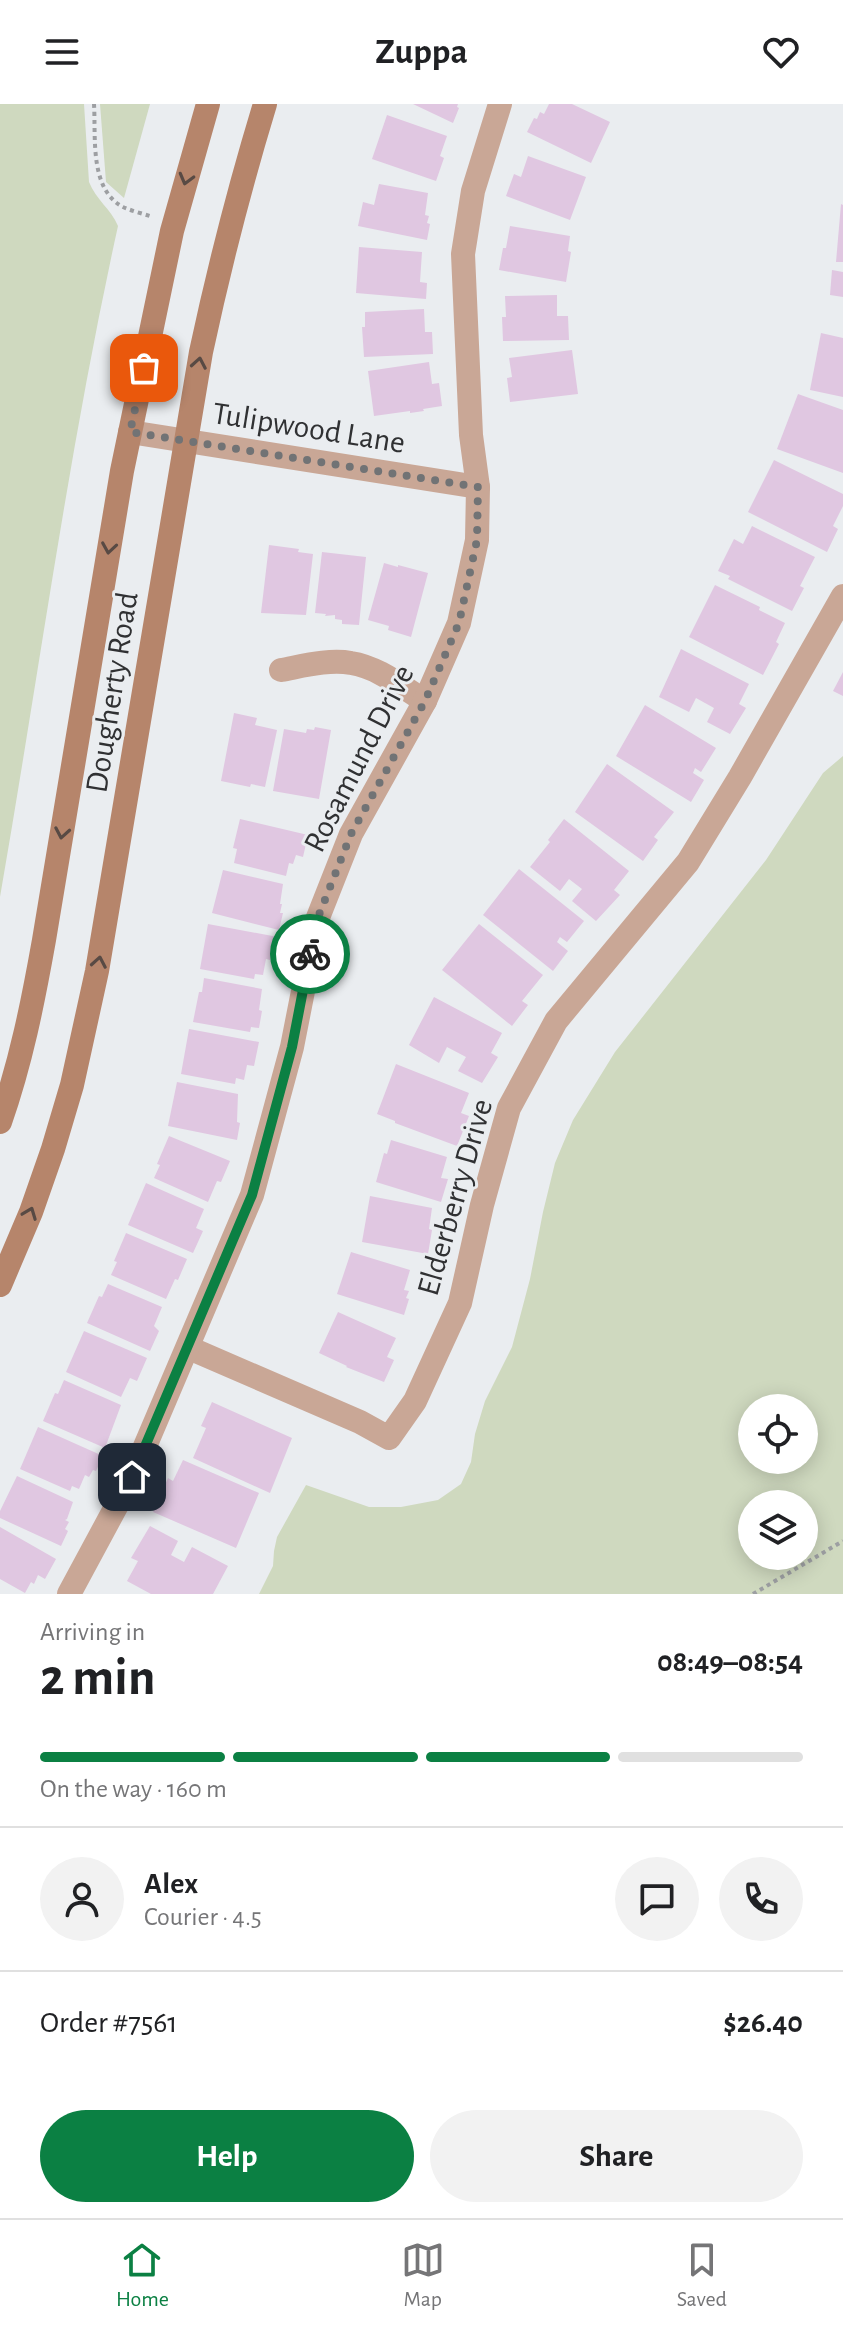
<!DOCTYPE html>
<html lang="en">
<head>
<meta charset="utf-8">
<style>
  body { margin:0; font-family:"Alegreya Sans",sans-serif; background:#f2f2f2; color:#202124; height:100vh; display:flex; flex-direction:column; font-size:30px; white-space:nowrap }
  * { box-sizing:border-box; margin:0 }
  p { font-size:26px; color:#757577 }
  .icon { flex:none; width:44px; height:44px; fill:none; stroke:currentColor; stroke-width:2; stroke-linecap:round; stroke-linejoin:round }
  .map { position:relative; height:1490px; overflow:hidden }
  .drawer { display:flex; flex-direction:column; background:#fff; flex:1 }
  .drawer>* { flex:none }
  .buttons { position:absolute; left:738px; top:1290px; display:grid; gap:16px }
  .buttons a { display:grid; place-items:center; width:80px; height:80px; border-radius:50%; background:#fff; box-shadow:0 4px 20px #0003; font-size:40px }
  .pin { position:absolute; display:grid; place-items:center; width:68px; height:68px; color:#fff; margin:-34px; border-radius:16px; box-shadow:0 4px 12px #0006 }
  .courier { position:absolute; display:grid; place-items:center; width:80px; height:80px; margin:-40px; border:6px solid #0b8043; border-radius:50%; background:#fff; color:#222; box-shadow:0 2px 10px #0007 }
  .summary em { font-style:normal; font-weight:700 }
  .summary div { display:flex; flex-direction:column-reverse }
  .summary { display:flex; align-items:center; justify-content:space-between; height:136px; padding:0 40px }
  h1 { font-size:52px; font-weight:700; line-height:60px }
  .bar { display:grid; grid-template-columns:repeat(4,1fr); gap:12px 8px; align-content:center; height:96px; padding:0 40px }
  .bar i { height:10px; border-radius:6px; background:#e0e0e0 }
  .bar .selected { background:#0b8043 }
  .bar p { grid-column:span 4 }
  .line { display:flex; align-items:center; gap:20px; padding:0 40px; border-top:2px solid #e0e0e0 }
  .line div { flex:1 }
  .round { display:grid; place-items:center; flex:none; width:84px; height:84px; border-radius:42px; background:#f2f2f2 }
  .primary-button { display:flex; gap:16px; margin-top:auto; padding:16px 40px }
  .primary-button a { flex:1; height:92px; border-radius:48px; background:#0b8043; color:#fff; font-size:32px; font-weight:700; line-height:92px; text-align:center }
  .primary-button a+a { background:#f2f2f2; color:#202124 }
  header { display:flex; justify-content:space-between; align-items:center; height:104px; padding:0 40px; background:#fff; font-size:36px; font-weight:700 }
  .tabs { display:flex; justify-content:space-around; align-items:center; height:112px; border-top:2px solid #e0e0e0; background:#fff; font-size:22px; color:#757577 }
  .tabs a { display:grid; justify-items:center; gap:4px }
  .tabs .selected { color:#0b8043 }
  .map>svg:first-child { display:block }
</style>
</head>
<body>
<header><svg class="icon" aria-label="menu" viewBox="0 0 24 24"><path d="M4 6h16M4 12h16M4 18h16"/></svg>Zuppa<svg class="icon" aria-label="heart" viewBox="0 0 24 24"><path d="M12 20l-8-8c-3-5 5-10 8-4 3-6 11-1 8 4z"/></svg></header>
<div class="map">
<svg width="843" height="1490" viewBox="0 0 843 1490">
  <rect width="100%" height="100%" fill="#eaedf0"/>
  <g fill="#cfd9bf" fill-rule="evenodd">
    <path d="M0,0H84L89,78C96,96 111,105 118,122C69,344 39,569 0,793Z"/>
    <polygon points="100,0 150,0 124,94 106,78"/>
    <path d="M843,652V1490H259L273,1462L274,1447L277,1433L306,1381L369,1403H401L438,1396L461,1380L471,1358L475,1330L485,1297L512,1243L530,1175L543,1108L555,1059L573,1016L615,948L766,756L823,669ZM804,1304V1356H752V1304ZM804,1400V1452H752V1400Z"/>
  </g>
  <g fill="#e0c7e1">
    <polygon points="413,0 458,0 457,3 459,4 453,19"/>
    <polygon points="549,0 572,0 610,18 591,59 527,28 534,14 537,15 540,8 544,10"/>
    <polygon points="387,11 447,32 440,52 444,54 436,77 372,55"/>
    <polygon points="528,52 586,73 570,116 506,92 514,70 521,73"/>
    <polygon points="379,80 428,89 425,111 429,112 427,119 430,120 427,136 358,122 363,98 374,101"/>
    <polygon points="841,100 843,101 843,158 836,158"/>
    <polygon points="510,122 570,132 568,147 571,148 566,178 499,166 503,144 506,144"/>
    <polygon points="359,143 422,148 420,178 427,179 426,195 356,189"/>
    <polygon points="832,166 843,168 843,193 830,191"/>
    <polygon points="557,191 557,212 568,212 569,236 503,237 502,213 506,213 505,192"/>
    <polygon points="424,205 425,228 432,228 433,250 364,253 362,223 365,223 365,208"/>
    <polygon points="821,229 843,234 843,293 810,286"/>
    <polygon points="572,246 578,290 510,298 507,274 512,273 509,254"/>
    <polygon points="429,258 432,280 439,279 442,302 423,305 424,307 410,309 410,307 374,312 368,267"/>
    <polygon points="798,290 843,306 843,369 777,345"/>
    <polygon points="774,356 843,390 843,402 833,422 838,425 827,448 748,408"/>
    <polygon points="752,422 815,453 800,482 804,484 792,507 728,475 730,472 718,467 734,435 743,440"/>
    <polygon points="269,441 299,445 298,448 313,450 306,511 261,509"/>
    <polygon points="322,448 366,453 359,521 342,520 342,516 335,515 335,511 325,512 326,510 315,509"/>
    <polygon points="384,459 398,463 398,461 428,469 411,533 388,526 389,522 368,516"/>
    <polygon points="715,481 760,503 759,506 785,519 776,538 779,540 763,571 689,533"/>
    <polygon points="681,545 749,580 739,600 746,604 730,630 707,618 714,604 696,594 689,608 659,593"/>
    <polygon points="843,568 843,592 833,587"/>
    <polygon points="645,601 716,644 701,668 695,664 693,669 704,676 691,698 616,652"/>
    <polygon points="234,609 257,614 255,621 277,626 265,683 251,680 250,683 221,677"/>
    <polygon points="315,623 331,626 319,695 273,687 284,625 306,629 307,625 314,626"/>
    <polygon points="607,660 674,708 654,733 658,736 643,757 575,708"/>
    <polygon points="240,715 308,731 303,753 296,751 293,760 289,759 286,772 234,759 237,745 233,744"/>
    <polygon points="564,715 629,767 614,786 620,791 596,817 572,797 582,785 569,775 560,787 530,763 550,738 548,736"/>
    <polygon points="519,765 584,817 567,838 560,833 557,838 568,847 553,867 483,811"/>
    <polygon points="223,766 283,780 280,800 282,800 280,809 283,809 279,826 212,809"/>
    <polygon points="208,820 278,833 275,850 271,849 270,856 266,855 263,871 255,870 254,875 200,865"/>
    <polygon points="479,820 543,871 522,897 528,901 512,922 442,866"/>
    <polygon points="204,874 262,885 259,906 262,907 259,924 251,923 250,928 193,918 199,888 202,888"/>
    <polygon points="434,893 502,929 491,949 498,953 482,979 458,967 466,953 447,943 439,959 409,941"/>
    <polygon points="189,925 259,938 254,962 247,961 244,976 236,974 235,980 181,970"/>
    <polygon points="396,960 469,989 461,1009 469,1012 457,1042 395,1019 395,1017 377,1010"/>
    <polygon points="177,978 238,990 237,1018 240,1019 237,1036 168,1022"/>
    <polygon points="169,1032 230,1057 221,1078 217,1077 208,1098 154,1074 160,1061 157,1060"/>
    <polygon points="391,1036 447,1053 441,1074 448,1075 441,1098 376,1078 384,1049 387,1050"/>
    <polygon points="146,1079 204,1105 196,1124 203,1127 193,1149 128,1121"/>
    <polygon points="370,1092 432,1104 429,1125 432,1126 428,1150 362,1138"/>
    <polygon points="126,1129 187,1155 178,1176 175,1175 166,1195 111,1171 117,1158 114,1157"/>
    <polygon points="351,1148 410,1166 404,1186 409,1187 406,1194 409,1195 404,1211 337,1190"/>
    <polygon points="108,1180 162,1203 154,1222 159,1227 150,1247 87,1219 99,1192 102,1193"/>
    <polygon points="338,1208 396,1234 387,1253 394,1256 384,1278 346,1263 347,1262 319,1249"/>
    <polygon points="84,1227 147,1254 137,1277 130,1274 121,1293 66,1268"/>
    <polygon points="64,1276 121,1301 105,1344 43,1317 55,1289 58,1290"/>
    <polygon points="212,1298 292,1334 270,1389 193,1354 206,1324 201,1322"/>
    <polygon points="38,1323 103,1352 96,1367 93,1366 89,1373 85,1371 79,1385 72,1382 70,1387 20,1365"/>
    <polygon points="183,1356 259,1389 236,1444 153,1408 168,1374 173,1377"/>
    <polygon points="17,1372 73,1398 67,1415 65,1416 69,1418 65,1425 68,1427 61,1442 0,1414 0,1407"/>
    <polygon points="150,1422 178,1437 171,1451 184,1458 192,1443 228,1462 213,1490 151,1490 127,1477 138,1457 131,1454"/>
    <polygon points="0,1423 56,1455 45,1475 38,1471 34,1480 31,1478 25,1489 0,1475"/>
  </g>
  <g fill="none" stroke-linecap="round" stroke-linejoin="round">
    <g stroke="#9d9fa2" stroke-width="4" stroke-dasharray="4 4" stroke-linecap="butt">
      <path d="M94,0C96,33 89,85 123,103C132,107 144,110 153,113"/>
      <polyline points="753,1490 843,1437"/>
    </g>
    <g stroke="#c9a796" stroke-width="24">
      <polyline points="130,328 478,383"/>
      <path d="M281,566C303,562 329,555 351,559C378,563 402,583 425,597"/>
      <polyline points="189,1244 360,1318 389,1334 415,1297 460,1199 482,1101 509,1004 556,917 688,758 740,673 843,492"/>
      <polyline points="69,1490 132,1373 252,1091 292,943 317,816 351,730 425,597 459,519 477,436 478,383 471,331 463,150 473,87 500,0"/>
    </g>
    <g stroke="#b6856b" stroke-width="24">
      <path d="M0,1018C21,958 33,898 44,836L122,367L172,127L208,0"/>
      <path d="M0,1181L31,1108L53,1045L72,981L97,867L201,248C219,164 240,82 265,0"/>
    </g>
  </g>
  <defs><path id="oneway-chevron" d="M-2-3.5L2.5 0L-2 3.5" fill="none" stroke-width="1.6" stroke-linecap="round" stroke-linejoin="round" transform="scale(2)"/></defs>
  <g stroke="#584a44">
    <use href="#oneway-chevron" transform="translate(186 75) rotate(105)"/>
    <use href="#oneway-chevron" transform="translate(199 259) rotate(-80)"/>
    <use href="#oneway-chevron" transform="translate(109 444) rotate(99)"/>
    <use href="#oneway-chevron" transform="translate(62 729) rotate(100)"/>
    <use href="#oneway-chevron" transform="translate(99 858) rotate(-80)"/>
    <use href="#oneway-chevron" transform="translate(30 1109) rotate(-69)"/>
  </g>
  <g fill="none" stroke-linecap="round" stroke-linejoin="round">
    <polyline stroke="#717375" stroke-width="8" stroke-dasharray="0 14.4" points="144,264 130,328 478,383 477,436 459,519 425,597 351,730 317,816 310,850"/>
    <polyline stroke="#0b8043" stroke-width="10" points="132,1373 252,1091 292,943 310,850"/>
  </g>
  <g text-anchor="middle" stroke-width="6" stroke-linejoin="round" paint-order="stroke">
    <g font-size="32" fill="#303133" stroke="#eaedf0">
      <text transform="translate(309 323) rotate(9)" y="11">Tulipwood Lane</text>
      <text transform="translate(111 588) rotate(-81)" y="11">Dougherty Road</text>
      <text transform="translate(358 654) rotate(-63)" y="11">Rosamund Drive</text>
      <text transform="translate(454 1093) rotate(-74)" y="11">Elderberry Drive</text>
    </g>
  </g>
</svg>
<div class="buttons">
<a><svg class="icon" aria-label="locate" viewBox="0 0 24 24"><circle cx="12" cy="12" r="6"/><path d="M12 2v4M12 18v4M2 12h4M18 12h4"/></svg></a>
<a><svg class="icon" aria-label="layers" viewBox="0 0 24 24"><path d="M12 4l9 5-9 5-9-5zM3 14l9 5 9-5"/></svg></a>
</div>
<div class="pin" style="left:144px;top:264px;background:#ea580c"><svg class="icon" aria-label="bag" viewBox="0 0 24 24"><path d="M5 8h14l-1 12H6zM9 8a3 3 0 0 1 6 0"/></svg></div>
<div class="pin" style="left:132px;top:1373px;background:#1f2937"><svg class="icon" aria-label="home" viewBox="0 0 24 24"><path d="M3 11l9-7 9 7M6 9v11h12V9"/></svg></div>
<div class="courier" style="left:310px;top:850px"><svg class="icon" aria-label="bike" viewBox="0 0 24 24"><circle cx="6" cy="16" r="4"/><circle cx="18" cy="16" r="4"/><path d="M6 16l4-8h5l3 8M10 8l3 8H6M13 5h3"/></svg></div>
</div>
<section class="drawer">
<div class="summary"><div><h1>2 min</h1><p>Arriving in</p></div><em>08:49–08:54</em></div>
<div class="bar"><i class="selected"></i><i class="selected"></i><i class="selected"></i><i></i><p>On the way · 160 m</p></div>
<div class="line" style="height:144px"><a class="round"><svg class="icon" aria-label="person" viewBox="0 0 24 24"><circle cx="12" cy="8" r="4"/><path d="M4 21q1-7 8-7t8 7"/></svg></a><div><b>Alex</b><p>Courier · 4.5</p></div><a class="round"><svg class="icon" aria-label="chat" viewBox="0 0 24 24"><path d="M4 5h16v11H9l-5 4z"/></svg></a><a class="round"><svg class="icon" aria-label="phone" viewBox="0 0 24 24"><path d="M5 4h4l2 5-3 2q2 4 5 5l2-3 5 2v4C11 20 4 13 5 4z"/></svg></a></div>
<div class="line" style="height:104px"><div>Order #7561</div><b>$26.40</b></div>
<div class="primary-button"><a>Help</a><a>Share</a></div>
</section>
<nav class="tabs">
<a class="selected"><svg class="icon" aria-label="home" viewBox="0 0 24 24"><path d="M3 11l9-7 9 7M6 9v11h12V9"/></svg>Home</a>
<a><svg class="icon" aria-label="map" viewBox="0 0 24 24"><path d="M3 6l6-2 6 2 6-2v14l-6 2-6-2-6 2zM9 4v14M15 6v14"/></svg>Map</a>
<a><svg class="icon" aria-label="saved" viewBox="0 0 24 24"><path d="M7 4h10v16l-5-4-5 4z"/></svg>Saved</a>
</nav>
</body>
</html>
